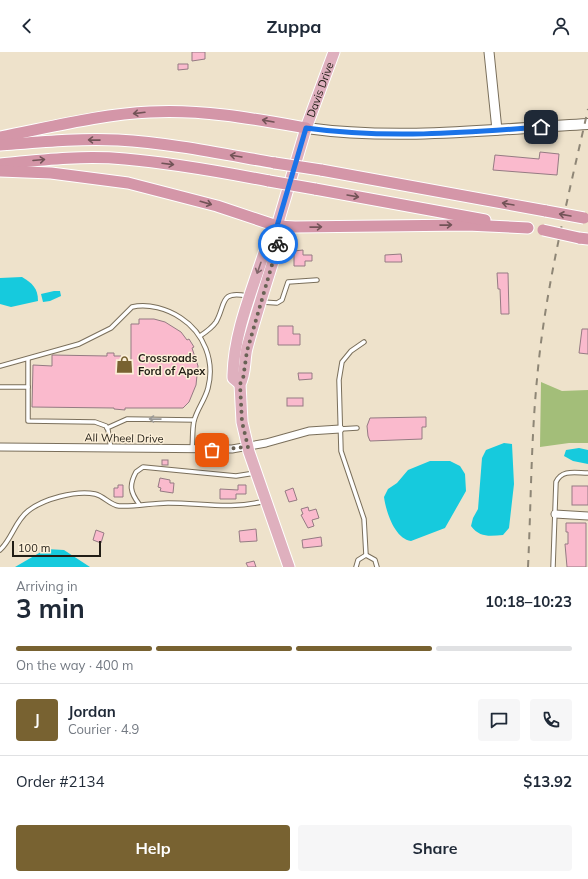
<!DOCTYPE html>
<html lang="en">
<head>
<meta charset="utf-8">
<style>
  body { margin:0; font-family:Mulish,sans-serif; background:#f6f6f7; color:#1f2937; height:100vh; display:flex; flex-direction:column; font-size:15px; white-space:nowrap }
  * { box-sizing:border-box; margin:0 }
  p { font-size:13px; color:#747a83 }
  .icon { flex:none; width:22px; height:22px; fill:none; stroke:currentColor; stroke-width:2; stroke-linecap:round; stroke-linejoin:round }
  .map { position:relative; height:515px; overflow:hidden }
  .sheet { display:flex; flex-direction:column; background:#fff; flex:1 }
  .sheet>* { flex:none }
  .scale { position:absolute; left:12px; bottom:10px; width:89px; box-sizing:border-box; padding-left:4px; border:2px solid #211d15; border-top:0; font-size:11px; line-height:14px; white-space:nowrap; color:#211d15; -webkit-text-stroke:3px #fcefd8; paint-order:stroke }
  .pin { position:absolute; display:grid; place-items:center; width:34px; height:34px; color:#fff; margin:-17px; border-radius:8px; box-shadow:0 2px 6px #0006 }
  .courier { position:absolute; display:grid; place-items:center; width:40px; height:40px; margin:-20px; border:3px solid #1a73e8; border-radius:50%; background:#fff; color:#222; box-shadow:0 1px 5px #0007 }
  .headline em { font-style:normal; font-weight:700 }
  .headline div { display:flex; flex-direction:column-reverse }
  .headline { display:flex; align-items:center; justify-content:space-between; height:68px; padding:0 16px }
  h1 { font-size:26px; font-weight:700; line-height:30px }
  .bar { display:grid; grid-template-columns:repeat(4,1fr); gap:6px 4px; align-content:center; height:48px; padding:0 16px }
  .bar i { height:5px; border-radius:3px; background:#e0e1e3 }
  .bar .current { background:#786231 }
  .bar p { grid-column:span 4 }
  .line { display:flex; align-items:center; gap:10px; padding:0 16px; border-top:1px solid #e0e1e3 }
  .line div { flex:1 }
  .round { display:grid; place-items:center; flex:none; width:42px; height:42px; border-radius:4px; background:#f6f6f7 }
  .action { display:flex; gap:8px; margin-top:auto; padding:8px 16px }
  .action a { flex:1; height:46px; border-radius:4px; background:#786231; color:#fff; font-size:16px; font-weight:700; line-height:46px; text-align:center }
  .action a+a { background:#f6f6f7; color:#1f2937 }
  header { display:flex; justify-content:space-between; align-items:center; height:52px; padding:0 16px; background:#fff; font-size:18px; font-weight:700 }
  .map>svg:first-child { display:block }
</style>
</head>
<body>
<header><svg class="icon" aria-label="back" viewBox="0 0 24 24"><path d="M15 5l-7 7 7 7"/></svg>Zuppa<svg class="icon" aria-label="person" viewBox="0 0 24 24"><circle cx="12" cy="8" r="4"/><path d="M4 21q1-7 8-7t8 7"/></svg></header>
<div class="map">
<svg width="588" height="515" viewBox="0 0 588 515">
  <rect width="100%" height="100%" fill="#eee2cb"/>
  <polygon fill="#a3be79" points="541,330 562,339 588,338 588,391 569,391 540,395"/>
  <g fill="#16cadd">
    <path d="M22,225C32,231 38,236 38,249L11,255L0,252V226Z"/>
    <polygon points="54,239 60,239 61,244 50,249 43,250 41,242"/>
    <path d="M504,391L512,392L514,432L509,476L503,483C490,484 480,486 471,474L473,466L478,457L482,406L486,398Z"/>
    <polygon points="579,396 588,398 588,412 573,409 564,404 566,398"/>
    <path d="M430,409H450L460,414L465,422L466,439L445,476L411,489C395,487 386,460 384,445L388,437L397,431L408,418Z"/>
    <polygon points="46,497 64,498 90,515 15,515"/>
  </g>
  <g fill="#fabacd" stroke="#957b83">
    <polygon points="192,0 205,0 205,7 192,9"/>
    <polygon points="178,12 188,12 188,17 178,18"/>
    <polygon points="540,100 559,102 557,123 493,118 495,103 539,107"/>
    <polygon points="303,198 303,203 312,203 312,209 305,209 305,214 294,214 294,199"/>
    <polygon points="401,202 402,210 385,210 385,203"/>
    <polygon points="497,221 508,221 509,262 501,262 500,237 498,237"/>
    <polygon points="139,267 154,267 165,270 181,280 187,288 189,287 194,295 192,296 198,314 196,333 189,350 183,356 125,356 125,358 114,357 114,356 32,355 33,313 52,314 52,303 107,304 107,301 114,301 114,304 121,304 121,310 131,310 131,272 139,272"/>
    <polygon points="278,274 293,274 293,282 300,282 300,293 278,293"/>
    <polygon points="582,277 588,277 588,302 579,301"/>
    <polygon points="298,321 312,321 312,327 299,328"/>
    <rect x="287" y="346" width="16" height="8"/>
    <polygon points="426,365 426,375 422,375 422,387 370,389 368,384 367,374 370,366"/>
    <rect x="162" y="408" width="6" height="5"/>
    <polygon points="160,426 170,428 170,431 174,431 173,441 160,439 161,436 158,435"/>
    <polygon points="118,433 123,433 123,445 114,445 114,436 118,436"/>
    <polygon points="238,433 246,433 246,442 236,442 236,447 220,447 220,437 238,438"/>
    <rect x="572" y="434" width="16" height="19"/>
    <polygon points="293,436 297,448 289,450 285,439"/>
    <polygon points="308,455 309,459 316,457 319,466 312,468 314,474 308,476 301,463 303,462 301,457"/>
    <polygon points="566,471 586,471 586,515 567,515 565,492 568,492 568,480 566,480"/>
    <polygon points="256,477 257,489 240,490 239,479"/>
    <polygon points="96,478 104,481 101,491 93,488"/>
    <polygon points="321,485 322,494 303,496 302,488"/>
    <polygon points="254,509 256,515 248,515 246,511"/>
  </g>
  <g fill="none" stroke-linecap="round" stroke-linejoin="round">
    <defs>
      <g id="service">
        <polyline points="262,250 277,251 282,248 288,230 317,228"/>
        <path d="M200,284C206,280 212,276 216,270C226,253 219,238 247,244"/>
        <polyline points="364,290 351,299 342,310 339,328 341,399 364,467 366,503"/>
        <polyline points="28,307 28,369 95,370 106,374 108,378 111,397"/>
        <path d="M0,314L79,292L111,276L132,255C148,251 168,257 181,266C204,281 215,309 208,336C205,348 197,357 194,369C192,378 193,388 192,397"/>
        <polyline points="0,335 28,335"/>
        <polyline points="107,376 127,367 194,368"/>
        <polyline points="340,377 357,376"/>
        <path d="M139,452C130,440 129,433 136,420L143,415L236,424L255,421"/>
        <path d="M0,498C12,487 15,469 28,459C43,447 76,438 95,442C104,444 110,453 119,454C135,455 152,451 168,451C202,451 231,458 265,449"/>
        <polyline points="356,515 358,508 366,503 375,508 377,515"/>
        <path d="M553,515L556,430C562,417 576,421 588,421"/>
      </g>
      <g id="minor">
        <polyline points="0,395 232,397 266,391 309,379 340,377"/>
        <polyline points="555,462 588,464"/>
      </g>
      <polyline id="tertiary" points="489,0 497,78"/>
      <path id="secondary" d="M306,76C400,89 494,77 588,72"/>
      <g id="primary">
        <path d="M277,174L280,187C269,223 257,259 247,296C244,307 246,322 240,332L242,370L249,400L289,515"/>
        <path id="s1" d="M240,332L233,326V323C234,276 256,230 269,185L277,174L306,76L334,0"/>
      </g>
      <g id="trunk">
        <path d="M0,85C47,76 102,62 150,60C203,57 255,67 306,76"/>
        <path d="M0,93C39,90 79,86 118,88C171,91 223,102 275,111"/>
        <path d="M0,112C41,108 83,103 125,107C173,111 222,120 269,129"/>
        <polyline points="321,118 546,159"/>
        <polyline points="0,119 51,121 128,131 217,154 277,174 295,175 467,173 528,176"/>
        <polyline points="315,137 485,168"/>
        <polyline points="579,186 588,187"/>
      </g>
    </defs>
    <use href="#service" stroke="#7a6f5b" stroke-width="5.5"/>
    <use href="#minor" stroke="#7a6f5b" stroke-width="9"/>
    <use href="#tertiary" stroke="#7a6f5b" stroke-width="11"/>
    <use href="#secondary" stroke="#7a6f5b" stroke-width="12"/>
    <use href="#primary" stroke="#fff" stroke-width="13"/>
    <use href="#trunk" stroke="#fff" stroke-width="13"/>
    <use href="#service" stroke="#fff" stroke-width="3.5"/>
    <use href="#minor" stroke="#fff" stroke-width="7"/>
    <use href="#tertiary" stroke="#fff" stroke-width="9"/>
    <use href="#secondary" stroke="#fff" stroke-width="10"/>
    <use href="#primary" stroke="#dfb0be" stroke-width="11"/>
    <use href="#trunk" stroke="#d496a8" stroke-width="11"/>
    <path stroke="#8e8676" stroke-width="2" stroke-dasharray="7 7" stroke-linecap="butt" d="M528,515C531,453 531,389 537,327C545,236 568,146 588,57"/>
    <defs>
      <g id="trunk-bridge">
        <polyline points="275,111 321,118"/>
        <polyline points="269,129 315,137"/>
        <polyline points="546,159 584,166"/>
        <polyline points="543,178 579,186"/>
      </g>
    </defs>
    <use href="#trunk-bridge" stroke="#fff" stroke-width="13" stroke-linecap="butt"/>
    <use href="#trunk-bridge" stroke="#d496a8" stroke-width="11"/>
  </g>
  <defs><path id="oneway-shaft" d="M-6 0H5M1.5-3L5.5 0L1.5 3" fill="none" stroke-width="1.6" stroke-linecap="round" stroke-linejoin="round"/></defs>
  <g stroke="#725357">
    <use href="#oneway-shaft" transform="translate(139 61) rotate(173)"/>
    <use href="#oneway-shaft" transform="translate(268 69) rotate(-170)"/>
    <use href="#oneway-shaft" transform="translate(94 88) rotate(-179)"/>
    <use href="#oneway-shaft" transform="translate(236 104) rotate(-171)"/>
    <use href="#oneway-shaft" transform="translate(39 108) rotate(-5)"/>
    <use href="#oneway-shaft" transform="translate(168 112) rotate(7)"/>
    <use href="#oneway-shaft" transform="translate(353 144) rotate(10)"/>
    <use href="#oneway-shaft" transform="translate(206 151) rotate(16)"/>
    <use href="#oneway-shaft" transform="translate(508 152) rotate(-170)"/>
    <use href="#oneway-shaft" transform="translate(565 163) rotate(-170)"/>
    <use href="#oneway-shaft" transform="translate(446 173) rotate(-1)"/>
    <use href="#oneway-shaft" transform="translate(316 175) rotate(-1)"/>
  </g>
  <use stroke="#80666a" href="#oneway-shaft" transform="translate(259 216) rotate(109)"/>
  <use stroke="#9b9996" href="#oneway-shaft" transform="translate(155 367) rotate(-179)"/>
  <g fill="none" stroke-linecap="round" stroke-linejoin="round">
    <polyline stroke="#696255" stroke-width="4" stroke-dasharray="0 7.2" points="212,398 248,395 242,370 240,332 243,327 247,299 278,192"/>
    <path stroke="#1a73e8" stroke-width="5" d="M278,192L280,187L277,174L306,76C384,87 463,81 541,75"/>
  </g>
  <defs>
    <symbol id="shop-bare" viewBox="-9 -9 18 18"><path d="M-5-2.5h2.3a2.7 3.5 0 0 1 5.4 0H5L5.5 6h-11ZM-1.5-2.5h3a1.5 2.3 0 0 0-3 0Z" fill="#786231" stroke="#fcefd8" stroke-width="2.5" paint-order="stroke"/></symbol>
  </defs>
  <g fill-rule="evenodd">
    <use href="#shop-bare" x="112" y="300" width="25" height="25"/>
  </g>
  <g text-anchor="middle" stroke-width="3" stroke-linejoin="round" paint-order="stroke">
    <g font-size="11" fill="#211d15" stroke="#fcefd8">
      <text dy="4" stroke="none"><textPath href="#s1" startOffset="312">Davis Drive</textPath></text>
      <text transform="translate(124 386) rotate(1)" y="4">All Wheel Drive</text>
    </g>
    <g font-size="11" font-weight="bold" fill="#211d15" stroke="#fcefd8" text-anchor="start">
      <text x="138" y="310">Crossroads<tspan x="138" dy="13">Ford of Apex</tspan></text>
    </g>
  </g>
</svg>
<div class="scale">100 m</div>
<div class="pin" style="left:212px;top:398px;background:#ea580c"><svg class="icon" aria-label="bag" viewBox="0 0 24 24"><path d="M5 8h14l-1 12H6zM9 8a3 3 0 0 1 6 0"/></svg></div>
<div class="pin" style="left:541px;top:75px;background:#1f2937"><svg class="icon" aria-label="home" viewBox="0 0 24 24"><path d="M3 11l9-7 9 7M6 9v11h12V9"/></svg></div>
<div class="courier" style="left:278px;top:192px"><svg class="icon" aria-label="bike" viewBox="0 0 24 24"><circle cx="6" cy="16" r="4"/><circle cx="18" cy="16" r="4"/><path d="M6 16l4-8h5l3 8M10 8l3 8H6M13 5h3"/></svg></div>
</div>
<section class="sheet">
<div class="headline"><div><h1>3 min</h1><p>Arriving in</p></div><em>10:18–10:23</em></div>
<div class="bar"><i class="current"></i><i class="current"></i><i class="current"></i><i></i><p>On the way · 400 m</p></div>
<div class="line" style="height:72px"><b class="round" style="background:#786231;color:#fff">J</b><div><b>Jordan</b><p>Courier · 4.9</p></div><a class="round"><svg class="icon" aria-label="chat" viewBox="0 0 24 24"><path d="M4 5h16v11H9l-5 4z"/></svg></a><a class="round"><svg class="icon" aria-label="phone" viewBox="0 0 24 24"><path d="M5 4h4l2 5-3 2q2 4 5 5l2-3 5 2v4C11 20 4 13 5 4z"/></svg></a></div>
<div class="line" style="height:52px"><div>Order #2134</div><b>$13.92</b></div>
<div class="action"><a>Help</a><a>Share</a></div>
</section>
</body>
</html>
